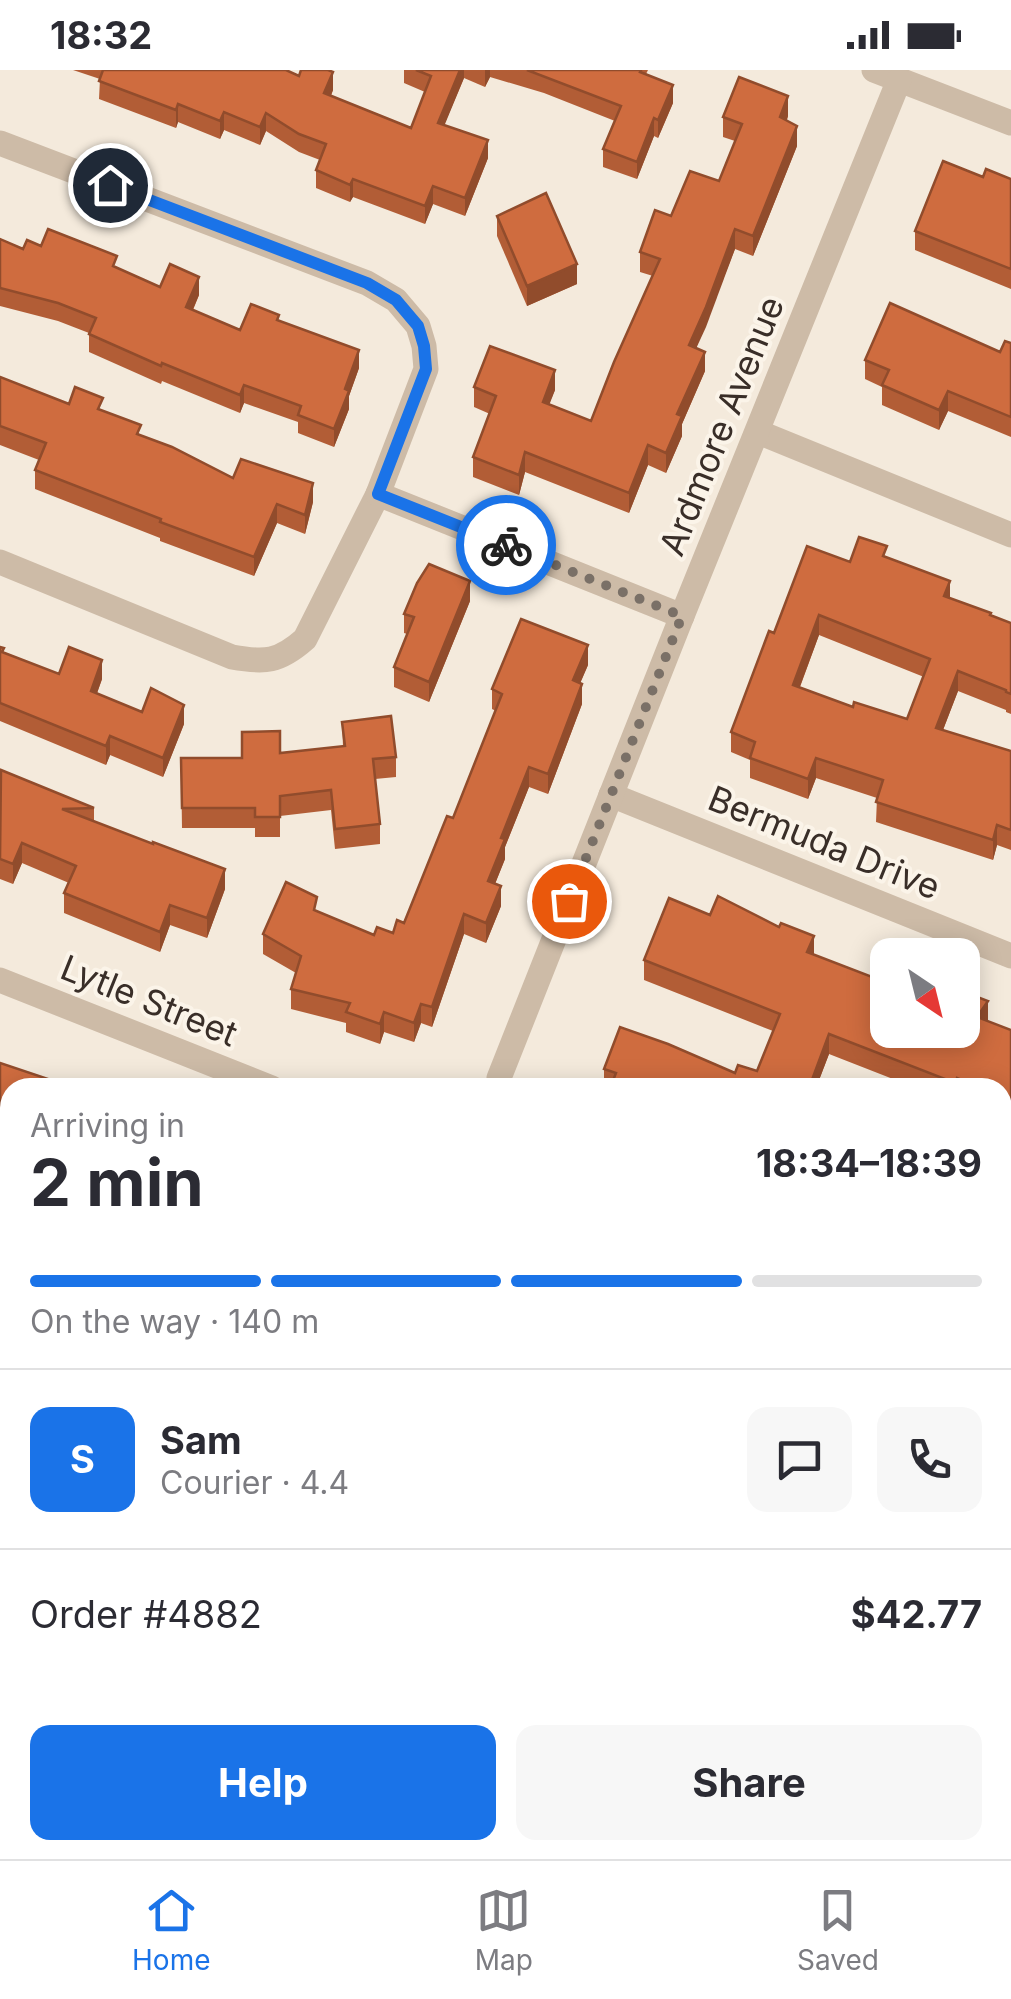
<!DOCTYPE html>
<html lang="en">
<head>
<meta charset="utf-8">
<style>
  body { margin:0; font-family:Inter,sans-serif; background:#f7f7f7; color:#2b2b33; height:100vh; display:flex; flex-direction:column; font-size:38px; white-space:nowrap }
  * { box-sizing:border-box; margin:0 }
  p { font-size:32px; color:#7c7c81 }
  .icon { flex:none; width:55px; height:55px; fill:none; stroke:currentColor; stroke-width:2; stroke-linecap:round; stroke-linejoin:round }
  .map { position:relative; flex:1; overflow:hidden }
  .panel { position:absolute; left:0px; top:1008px; width:1012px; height:782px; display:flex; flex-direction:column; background:#fff; border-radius:30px 30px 0 0; box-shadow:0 5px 25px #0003 }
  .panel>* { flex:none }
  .needle { width:65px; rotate:145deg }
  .buttons { position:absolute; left:870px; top:868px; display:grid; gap:20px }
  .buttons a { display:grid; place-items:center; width:110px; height:110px; border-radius:20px; background:#fff; box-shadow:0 5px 25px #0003; font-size:50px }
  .pin { position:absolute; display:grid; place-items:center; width:85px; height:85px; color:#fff; margin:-42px; border:5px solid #fff; border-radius:50%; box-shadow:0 2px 10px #0007 }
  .courier { position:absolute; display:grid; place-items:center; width:100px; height:100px; margin:-50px; border:8px solid #1a73e8; border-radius:50%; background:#fff; color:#222; box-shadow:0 2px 12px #0007 }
  .overview em { font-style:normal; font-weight:700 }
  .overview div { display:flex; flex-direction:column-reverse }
  .overview { display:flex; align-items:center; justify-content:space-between; height:170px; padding:0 30px }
  h1 { font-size:65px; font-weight:700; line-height:75px }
  .bar { display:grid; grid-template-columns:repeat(4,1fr); gap:15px 10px; align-content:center; height:120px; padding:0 30px }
  .bar i { height:12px; border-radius:8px; background:#e1e1e2 }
  .bar .selected { background:#1a73e8 }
  .bar p { grid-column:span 4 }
  .line { display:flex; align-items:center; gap:25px; padding:0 30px; border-top:2px solid #e1e1e2 }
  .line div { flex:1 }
  .round { display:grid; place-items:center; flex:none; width:105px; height:105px; border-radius:20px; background:#f7f7f7 }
  .action { display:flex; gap:20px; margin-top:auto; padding:20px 30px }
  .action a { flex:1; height:115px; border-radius:20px; background:#1a73e8; color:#fff; font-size:40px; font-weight:700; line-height:115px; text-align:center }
  .action a+a { background:#f7f7f7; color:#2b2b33 }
  .status { display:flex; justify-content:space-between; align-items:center; height:70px; padding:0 50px; background:#fff; direction:ltr }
  .status svg { height:28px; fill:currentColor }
  .tabs { display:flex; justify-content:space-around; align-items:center; height:140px; border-top:2px solid #e1e1e2; background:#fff; font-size:28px; color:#7c7c81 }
  .tabs a { display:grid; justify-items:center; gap:5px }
  .tabs .selected { color:#1a73e8 }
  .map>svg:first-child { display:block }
</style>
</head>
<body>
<div class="status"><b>18:32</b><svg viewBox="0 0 49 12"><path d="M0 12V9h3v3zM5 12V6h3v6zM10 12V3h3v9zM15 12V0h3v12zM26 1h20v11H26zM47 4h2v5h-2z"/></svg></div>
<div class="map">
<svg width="1011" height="1789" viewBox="0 0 1011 1789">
  <rect width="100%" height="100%" fill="#f4eadc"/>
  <polygon fill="#b3c49b" points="0,1681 10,1683 10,1780 293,1780 300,1789 0,1789"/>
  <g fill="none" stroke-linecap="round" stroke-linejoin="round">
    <g stroke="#cdbba7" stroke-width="25">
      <polyline points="874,0 1011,53"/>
      <path d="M0,73L367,213L396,230L418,256L424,276L426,299L378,424L305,569C279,592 265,593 232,587L0,492"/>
      <polyline points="758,362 1011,465"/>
      <polyline points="378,424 682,546"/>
      <polyline points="611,725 1011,886"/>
      <polyline points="0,910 272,1018"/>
      <polyline points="499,1008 682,546 899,10"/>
      <polyline points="0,1336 10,1337"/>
      <polyline points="1002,1354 1011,1357"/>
      <polyline points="689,1780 690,1789"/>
    </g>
  </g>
  <g fill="#b25d36" fill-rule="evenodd">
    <polygon points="73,0 286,0 333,20 331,26 411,58 425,22 404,13 404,0 648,0 646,4 673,33 658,68 654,66 637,109 603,97 603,79 615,51 544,23 490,7 485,17 464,8 444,55 488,88 465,146 433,134 425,154 353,127 350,132 316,118 316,100 320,90 299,82 266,61 260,75 224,60 220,69 178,52 176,58 99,29 100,9"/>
    <polygon points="788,46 787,50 797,76 753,186 735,179 696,278 705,301 682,354 682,366 666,403 648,395 629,443 525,402 519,425 473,407 473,387 490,344 474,337 474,317 555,320 549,334 591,351 653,206 640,202 640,182 671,146 719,111 735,71 723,67 723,47"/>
    <polygon points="983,107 1011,109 1011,219 915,180 915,161"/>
    <polygon points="497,146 577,214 527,236 497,166"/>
    <polygon points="0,169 23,179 41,176 117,198 160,217 199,225 193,240 240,260 279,251 359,298 349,326 349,339 334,377 298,363 298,352 244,333 240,343 162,311 161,314 89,282 89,263 58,251 0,236"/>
    <polygon points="1011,273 1011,367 948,341 939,360 882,335 882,317 865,309 865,290 1000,282"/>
    <polygon points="0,307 69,334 103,341 141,365 233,408 313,432 305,464 277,453 254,506 160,471 160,468 35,419 35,400 39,390 0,375"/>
    <path d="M887,488L950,528L1011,553V644L1006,642V640L958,621L943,660L1011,681V780L997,775L993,790L876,752L877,728L816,708L808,729L750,708V690L731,682V662L774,563L850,492ZM819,565L924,607L907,649L853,637L800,617Z"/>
    <polygon points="470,531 429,632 394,617 394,597 407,564 404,563 404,544"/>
    <polygon points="0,577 4,582 59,604 102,609 97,623 142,642 184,654 163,707 110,685 106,695 0,651"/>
    <polygon points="588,595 580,613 582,634 548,724 529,717 505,777 505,789 495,814 501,836 486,873 464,864 432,957 421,953 414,972 384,962 380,974 346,962 346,953 291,939 291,919 296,903 263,884 263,864 317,841 374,865 393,863 404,853 453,748 496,641 492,639 492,619"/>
    <polygon points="342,652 396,687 396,707 375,709 380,754 380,774 335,779 331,740 280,746 280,767 255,767 255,758 182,758 181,688 242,688 343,676"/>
    <polygon points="0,702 94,738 94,751 225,819 207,868 170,855 160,882 64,843 64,823 69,813 22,793 13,814 0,809"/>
    <polygon points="710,845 1011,960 1011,1050 1002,1047 1002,1018 916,1018 829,984 816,1018 604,1018 604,999 735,1003 757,1001 773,961 644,910 644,890"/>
    <polygon points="1002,1155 1011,1159 1011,1268 1002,1265"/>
    <polygon points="10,1399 10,1636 0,1633 0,1433"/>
    <polygon points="1002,1427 1011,1430 1011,1526 1002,1523"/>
    <polygon points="343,1780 365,1780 358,1789"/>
    <polygon points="430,1780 533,1780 527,1789 428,1789"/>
  </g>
  <g fill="#914c2c">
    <polygon points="460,0 464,0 464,8 438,71 438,53"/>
    <polygon points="485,0 490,0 490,7 485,17"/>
    <polygon points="333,2 333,20 324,41 324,23"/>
    <polygon points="673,15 673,33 658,68 658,50"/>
    <polygon points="788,26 788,46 780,67 780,47"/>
    <polygon points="178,34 178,52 176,58 176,40"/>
    <polygon points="224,42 224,60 220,69 220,51"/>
    <polygon points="266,43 266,61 260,75 260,57"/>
    <polygon points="654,48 654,66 637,109 637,92"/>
    <polygon points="797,56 797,76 753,186 753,166"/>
    <polygon points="488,70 488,88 465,146 465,128"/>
    <polygon points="353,109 353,127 350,132 350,115"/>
    <polygon points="433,116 433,134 425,154 425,136"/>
    <polygon points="735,159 735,179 706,257 689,294 689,275"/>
    <polygon points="577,194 577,214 527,236 527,216"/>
    <polygon points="199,207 199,225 186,255 186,237"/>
    <polygon points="359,280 359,298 349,326 349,339 334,377 334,359 345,319"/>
    <polygon points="705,282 705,301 682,354 682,366 666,403 666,383 677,344"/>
    <polygon points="555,300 555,320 543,351 543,332"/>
    <polygon points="244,315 244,333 240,343 240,325"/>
    <polygon points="948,321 948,341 939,360 939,340"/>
    <polygon points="648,375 648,395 629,443 629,423"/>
    <polygon points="525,382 525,402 519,425 519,405"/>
    <polygon points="313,413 313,432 305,464 305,445"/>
    <polygon points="277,434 277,453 254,506 254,487"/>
    <polygon points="470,511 470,531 429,632 429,612"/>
    <polygon points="950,511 950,531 944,526"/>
    <polygon points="819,545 819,565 793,635 793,615"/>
    <polygon points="588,575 588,595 573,630 573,610"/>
    <polygon points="102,590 102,609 91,640 91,621"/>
    <polygon points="958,601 958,621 936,678 936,658"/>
    <polygon points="582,614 582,634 548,724 548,704"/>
    <polygon points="184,635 184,654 163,707 163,688"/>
    <polygon points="110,666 110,685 106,695 106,676"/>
    <polygon points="816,688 816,708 808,729 808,709"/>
    <polygon points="529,697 529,717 505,777 505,789 488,831 488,811 501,768"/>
    <polygon points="997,755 997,775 993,790 993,770"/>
    <polygon points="22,773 22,793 13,814 13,794"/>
    <polygon points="225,799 225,819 207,868 207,848"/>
    <polygon points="501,816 501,836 486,873 486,853"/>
    <polygon points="170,835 170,855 160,882 160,862"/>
    <polygon points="464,844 464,864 432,957 432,937"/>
    <polygon points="814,866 814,885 807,882"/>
    <polygon points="988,931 988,951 977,947"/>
    <polygon points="421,934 421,953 414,972 414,953"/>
    <polygon points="384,942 384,962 380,974 380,954"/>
    <polygon points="829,964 829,984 816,1018 809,1018"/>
    <polygon points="10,1162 10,1182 0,1209 0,1189"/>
    <polygon points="520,1780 533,1780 527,1789 514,1789"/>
  </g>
  <g fill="#cf6c3f" stroke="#914c2c" stroke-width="2.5" fill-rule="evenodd">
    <polygon points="103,0 286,0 299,6 301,0 328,0 333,2 324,23 411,58 431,6 416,0 460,0 438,53 488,70 465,128 433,116 425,136 353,109 350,115 316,100 326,74 299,64 266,43 260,57 224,42 220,51 178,34 176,40 99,11"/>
    <polygon points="527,0 641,0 640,2 673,15 658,50 654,48 637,92 603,79 621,36"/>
    <polygon points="739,7 788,26 780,47 797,56 753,166 735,159 706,237 689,275 705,282 677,344 682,346 666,383 648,375 629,423 525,382 519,405 473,387 496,326 474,317 490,276 555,300 543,332 591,351 614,292 660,189 640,182 655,140 671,146 690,101 719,111 742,54 723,47"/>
    <polygon points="943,91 983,107 986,99 1011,109 1011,199 915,161"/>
    <polygon points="546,123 577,194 527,216 497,146"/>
    <polygon points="48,159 117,186 113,196 160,217 170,194 199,207 186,237 240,260 251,234 279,245 277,250 359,280 345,319 349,321 334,359 298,345 301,336 244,315 240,325 162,293 161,296 89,264 96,248 58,233 0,218 0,169 23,179 27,170 41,176"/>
    <polygon points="890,233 1000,282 1005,271 1011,273 1011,347 948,321 939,340 882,315 889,300 865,290"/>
    <polygon points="0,307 69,334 75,317 103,328 98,339 141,355 137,364 172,377 233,408 241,389 313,413 305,445 277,434 254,487 160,452 161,449 35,400 46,373 0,356"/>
    <path d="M859,467L887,476L883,486L950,511L944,526L991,543L990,545L1011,553V624L1006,622V620L958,601L936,658L1011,681V760L997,755L993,770L876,732L883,710L816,688L808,709L750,688L755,672L731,662L769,561L774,563L807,476L850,492ZM819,545L930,589L907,649L854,632L853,637L793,615Z"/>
    <polygon points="429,494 470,511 429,612 394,597 414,547 404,544 417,513"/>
    <polygon points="521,549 588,575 573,610 582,614 548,704 529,697 501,768 505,769 488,811 501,816 486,853 464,844 432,937 421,934 414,953 384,942 380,954 346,942 350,933 291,919 301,886 263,864 286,812 317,827 314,840 374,865 377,857 393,863 397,850 404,853 447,746 453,748 502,624 492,619"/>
    <polygon points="0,577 4,578 2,582 59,604 69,577 102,590 91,621 142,642 151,618 184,635 163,688 110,666 106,676 0,633"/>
    <polygon points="391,646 396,687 373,689 380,754 335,759 331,720 280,726 280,747 255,747 255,738 182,738 181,688 242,688 242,662 280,661 280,683 345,676 342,652"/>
    <polygon points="1,700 94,738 62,739 153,774 153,772 225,799 207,848 170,835 160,862 64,823 76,796 22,773 13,794 0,789"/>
    <polygon points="718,826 779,857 781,853 814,866 807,882 888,913 888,960 962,960 962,921 988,931 977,947 1011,960 1011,1030 1002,1027 1002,1018 979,1018 957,1008 955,1013 829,964 809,1018 610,1018 616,1003 604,999 620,957 668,974 735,1003 738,995 757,1001 780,944 644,890 669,828 710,845"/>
    <polygon points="0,993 57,1012 55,1018 10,1018 10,1140 6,1149 10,1151 10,1162 0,1189"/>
    <polygon points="1002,1155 1011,1159 1011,1248 1002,1245"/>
    <polygon points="10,1399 10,1617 0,1614 0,1433"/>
    <polygon points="1002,1427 1011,1430 1011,1508 1002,1505"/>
    <polygon points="430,1780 520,1780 514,1789 502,1789 498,1787 497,1789 440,1789 428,1782"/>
    <polygon points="759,1780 837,1780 836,1789 758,1789"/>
  </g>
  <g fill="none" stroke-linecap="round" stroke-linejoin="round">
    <polyline stroke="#7a7067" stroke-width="10" stroke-dasharray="0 18" points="506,475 682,546 569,831"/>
    <polyline stroke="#1a73e8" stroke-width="12" points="110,115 367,213 396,230 418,256 424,276 426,299 378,424 506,475"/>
  </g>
  <g text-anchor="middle" stroke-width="8" stroke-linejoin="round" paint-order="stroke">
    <g font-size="35" fill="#392e28" stroke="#fbf4e9">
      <text transform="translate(722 356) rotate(-68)" y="12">Ardmore Avenue</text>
      <text transform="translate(824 773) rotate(22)" y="12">Bermuda Drive</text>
      <text transform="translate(149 931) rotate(22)" y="12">Lytle Street</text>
    </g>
  </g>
</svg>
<div class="buttons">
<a><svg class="needle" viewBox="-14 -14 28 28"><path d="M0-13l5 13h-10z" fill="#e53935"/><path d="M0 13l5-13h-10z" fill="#7c7c81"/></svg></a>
</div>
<div class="pin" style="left:569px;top:831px;background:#ea580c"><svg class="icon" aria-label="bag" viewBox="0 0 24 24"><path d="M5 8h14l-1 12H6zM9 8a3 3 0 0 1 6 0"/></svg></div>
<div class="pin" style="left:110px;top:115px;background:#1f2937"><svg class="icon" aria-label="home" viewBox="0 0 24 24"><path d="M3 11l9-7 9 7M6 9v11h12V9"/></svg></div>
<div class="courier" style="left:506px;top:475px"><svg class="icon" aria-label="bike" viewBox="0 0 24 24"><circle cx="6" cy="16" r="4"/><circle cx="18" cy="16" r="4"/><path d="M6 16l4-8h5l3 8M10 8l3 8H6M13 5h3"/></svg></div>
<section class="panel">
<div class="overview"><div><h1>2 min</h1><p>Arriving in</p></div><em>18:34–18:39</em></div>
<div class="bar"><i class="selected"></i><i class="selected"></i><i class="selected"></i><i></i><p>On the way · 140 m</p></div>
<div class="line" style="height:180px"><b class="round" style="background:#1a73e8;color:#fff">S</b><div><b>Sam</b><p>Courier · 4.4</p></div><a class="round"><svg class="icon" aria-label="chat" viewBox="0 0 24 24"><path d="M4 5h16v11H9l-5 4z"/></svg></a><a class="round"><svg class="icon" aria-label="phone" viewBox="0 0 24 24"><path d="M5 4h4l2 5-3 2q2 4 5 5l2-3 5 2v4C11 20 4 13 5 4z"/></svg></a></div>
<div class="line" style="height:130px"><div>Order #4882</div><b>$42.77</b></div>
<div class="action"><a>Help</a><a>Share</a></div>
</section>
</div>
<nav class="tabs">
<a class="selected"><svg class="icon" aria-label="home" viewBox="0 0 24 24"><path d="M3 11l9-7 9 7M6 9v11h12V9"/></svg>Home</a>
<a><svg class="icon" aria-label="map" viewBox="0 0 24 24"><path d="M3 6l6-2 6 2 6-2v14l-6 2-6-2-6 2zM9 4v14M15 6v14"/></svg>Map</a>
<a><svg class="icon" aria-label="saved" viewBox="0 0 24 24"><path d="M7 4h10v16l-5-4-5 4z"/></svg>Saved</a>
</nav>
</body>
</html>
